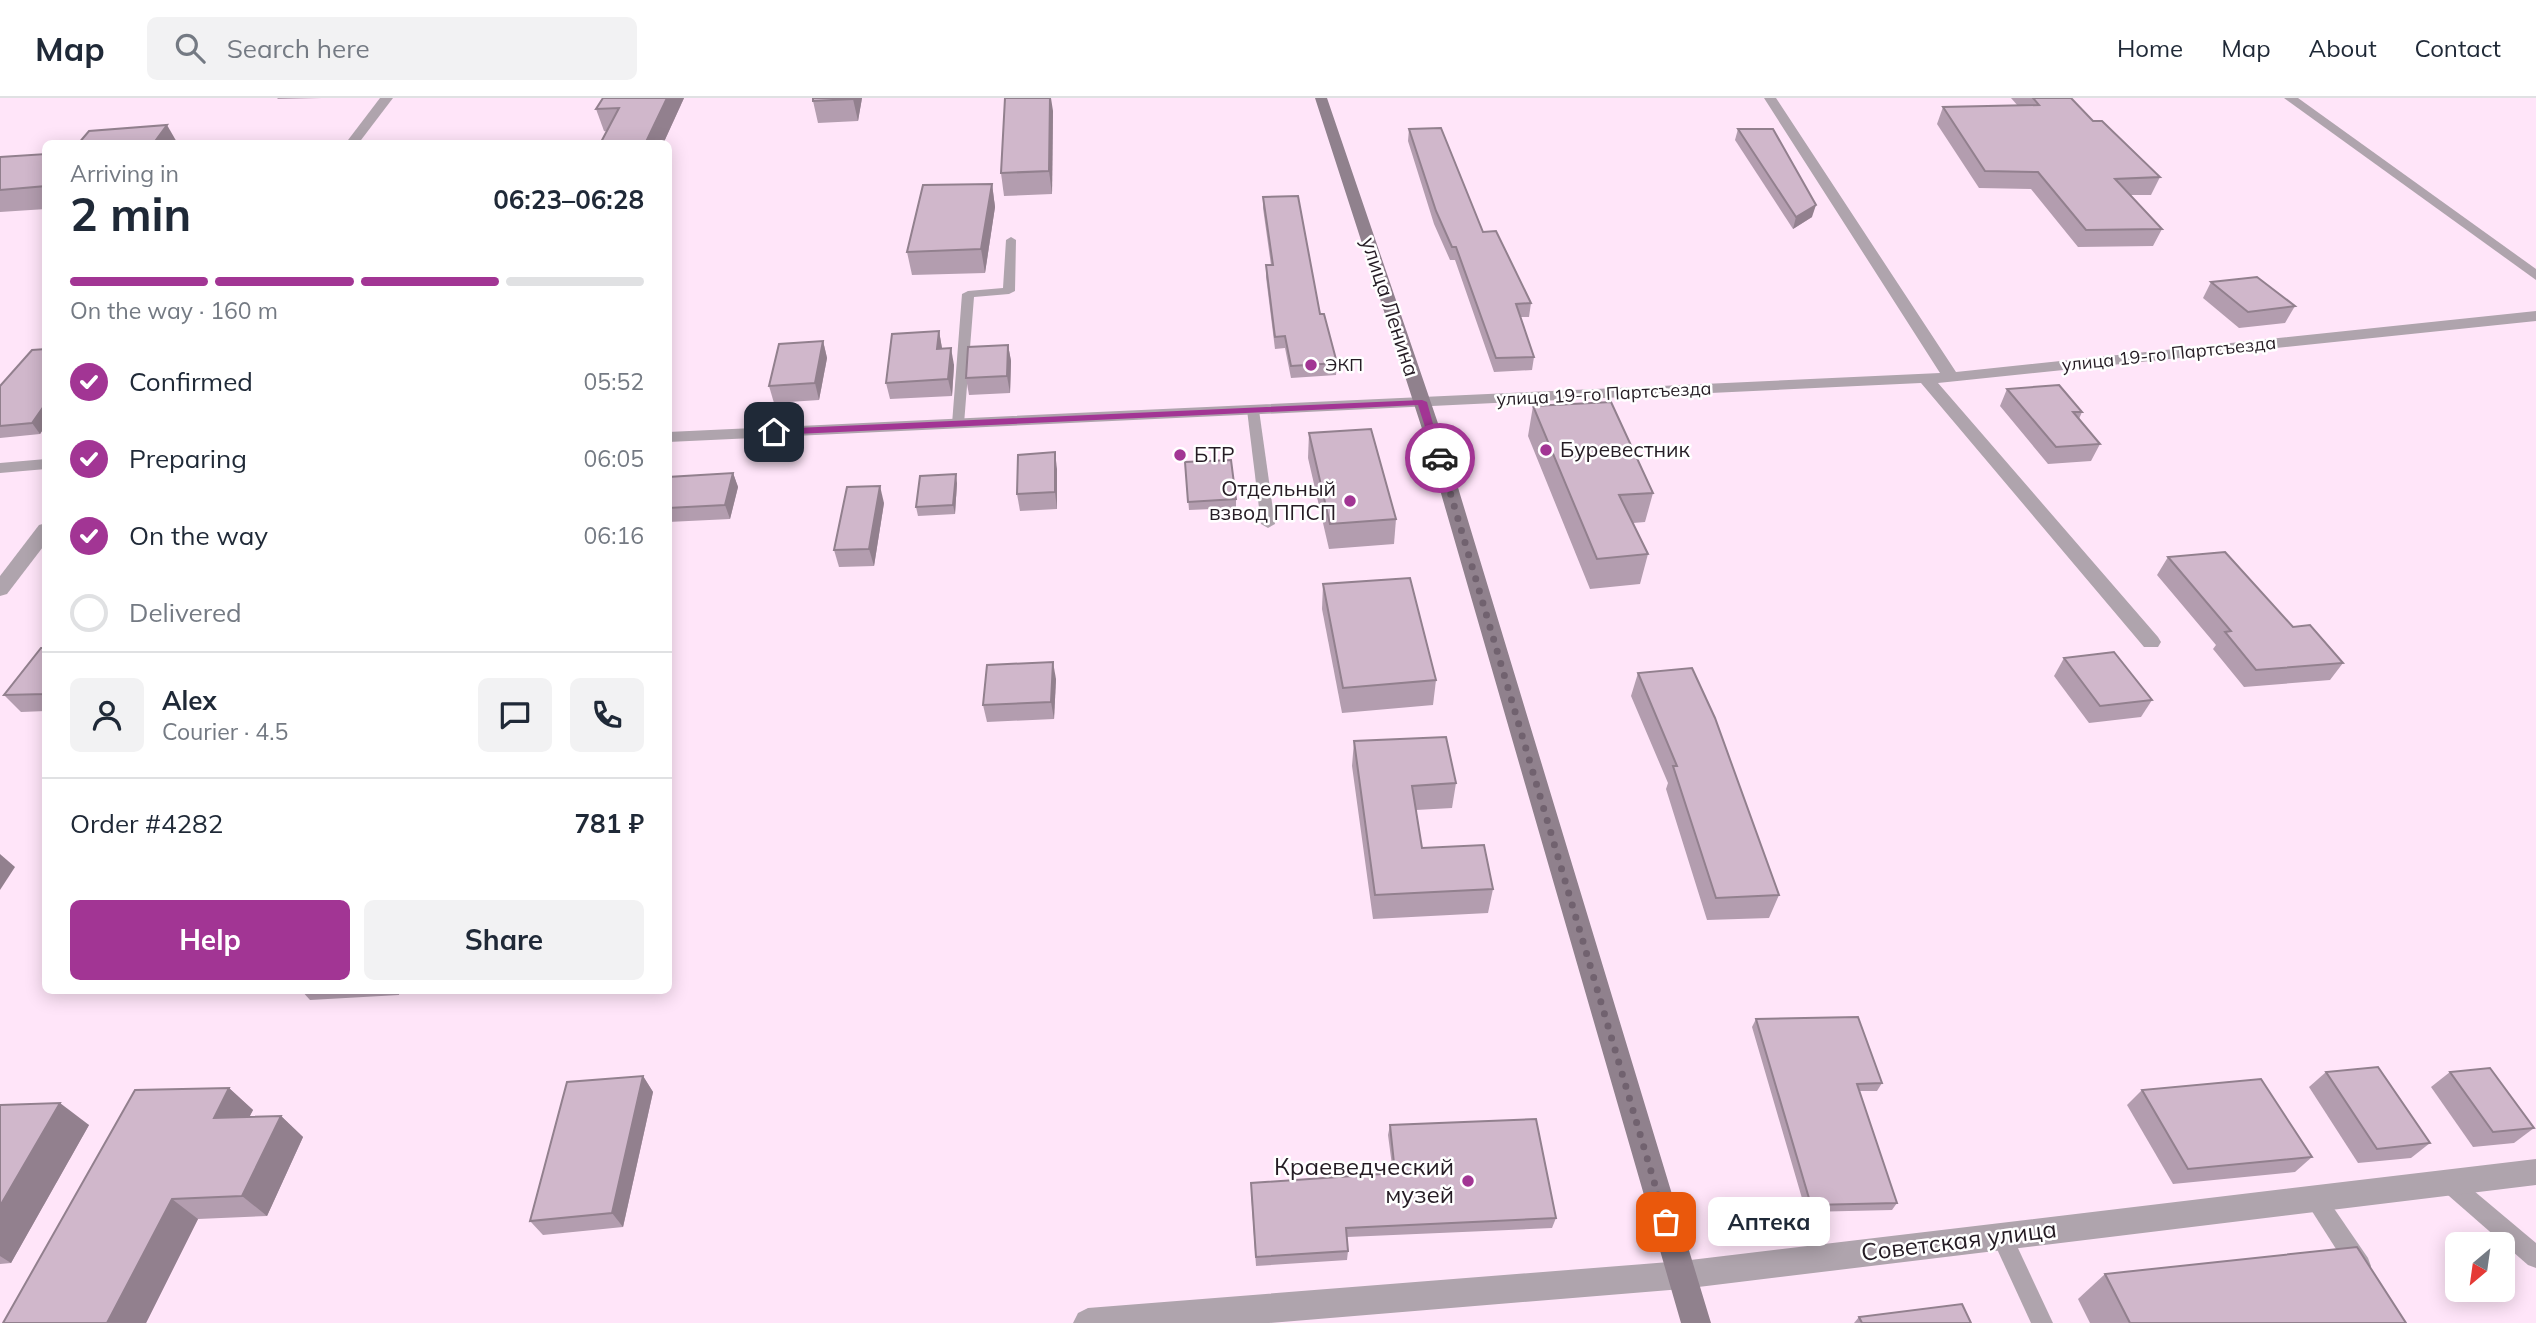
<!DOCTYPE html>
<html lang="en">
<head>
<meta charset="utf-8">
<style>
  body { margin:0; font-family:Mulish,sans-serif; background:#f2f2f3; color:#1f2937; height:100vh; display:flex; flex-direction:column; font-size:26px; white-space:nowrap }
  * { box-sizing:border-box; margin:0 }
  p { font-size:23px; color:#747a83 }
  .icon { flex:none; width:38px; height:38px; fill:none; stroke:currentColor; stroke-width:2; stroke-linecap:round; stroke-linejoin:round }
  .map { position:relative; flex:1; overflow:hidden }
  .side { position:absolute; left:42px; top:42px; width:630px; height:854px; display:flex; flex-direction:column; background:#fff; border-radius:10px; box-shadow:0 4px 18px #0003 }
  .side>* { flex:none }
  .needle { width:46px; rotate:209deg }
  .fabs { position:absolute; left:2445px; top:1134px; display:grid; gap:14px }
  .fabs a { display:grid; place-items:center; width:70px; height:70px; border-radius:10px; background:#fff; box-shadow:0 4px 18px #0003; font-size:35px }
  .pin { position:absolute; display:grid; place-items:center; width:60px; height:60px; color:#fff; margin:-30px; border-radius:14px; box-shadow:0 4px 10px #0006 }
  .courier { position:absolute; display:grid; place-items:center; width:70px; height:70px; margin:-35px; border:5px solid #a23594; border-radius:50%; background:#fff; color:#222; box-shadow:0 2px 9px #0007 }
  .bubble { position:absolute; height:49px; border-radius:10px; background:#fff; box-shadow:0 4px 18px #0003; font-size:23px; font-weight:700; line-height:49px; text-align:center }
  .head em { font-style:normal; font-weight:700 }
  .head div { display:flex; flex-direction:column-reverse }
  .head { display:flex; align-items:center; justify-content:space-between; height:119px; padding:0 28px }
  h1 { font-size:46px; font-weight:700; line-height:52px }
  .bar { display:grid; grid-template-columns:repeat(4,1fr); gap:10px 7px; align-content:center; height:84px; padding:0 28px }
  .bar i { height:9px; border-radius:5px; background:#e0e1e3 }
  .bar .current { background:#a23594 }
  .bar p { grid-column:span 4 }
  .line { display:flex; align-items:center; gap:18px; padding:0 28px; border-top:2px solid #e0e1e3 }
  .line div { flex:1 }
  .round { display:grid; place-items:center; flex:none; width:74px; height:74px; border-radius:10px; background:#f2f2f3 }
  ol { padding:0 28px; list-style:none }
  li { display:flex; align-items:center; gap:21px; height:77px }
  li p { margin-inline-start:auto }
  li .icon { padding:7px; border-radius:50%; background:#a23594; color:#fff; stroke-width:4 }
  li:last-child { color:#747a83 }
  li i { width:38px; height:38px; border:4px solid #e0e1e3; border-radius:50% }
  .button { display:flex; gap:14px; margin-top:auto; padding:14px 28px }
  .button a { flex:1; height:80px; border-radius:10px; background:#a23594; color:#fff; font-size:28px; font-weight:700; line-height:80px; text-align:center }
  .button a+a { background:#f2f2f3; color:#1f2937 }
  header { display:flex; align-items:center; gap:42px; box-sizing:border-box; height:98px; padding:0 35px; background:#fff; border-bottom:2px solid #e0e1e3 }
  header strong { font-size:33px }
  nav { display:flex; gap:38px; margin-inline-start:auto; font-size:24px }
  .search { width:490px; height:63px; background:#f2f2f3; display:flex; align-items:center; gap:18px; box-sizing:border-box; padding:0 24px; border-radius:10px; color:#747a83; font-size:26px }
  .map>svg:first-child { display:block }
</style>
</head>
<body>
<header>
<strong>Map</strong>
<div class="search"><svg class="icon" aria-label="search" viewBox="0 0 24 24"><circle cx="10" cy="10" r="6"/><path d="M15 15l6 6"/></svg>Search here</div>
<nav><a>Home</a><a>Map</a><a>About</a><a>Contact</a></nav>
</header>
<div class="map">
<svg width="2536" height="1225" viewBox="0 0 2536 1225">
  <rect width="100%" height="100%" fill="#ffe5f9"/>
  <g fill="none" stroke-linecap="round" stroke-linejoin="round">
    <g fill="#afa4ad" fill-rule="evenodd">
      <polygon points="1011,139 1016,142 1015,193 1009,196 974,199 964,326 958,330 953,329 952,326 962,196 968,193 1003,190 1006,142"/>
      <polygon points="1253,308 1259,312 1275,426 1268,430 1261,426 1247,312"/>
      <polygon points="2448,1074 2455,1077 2536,1145 2536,1170 2528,1167 2441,1091 2438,1084 2441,1077"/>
      <polygon points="2315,1090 2322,1093 2368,1160 2371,1168 2368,1176 2360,1179 2352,1176 2308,1107 2305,1100 2308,1093"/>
      <polygon points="2002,1128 2009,1131 2053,1225 2031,1225 1991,1138 1995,1131"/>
    </g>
    <g fill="#afa4ad" fill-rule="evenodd">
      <polygon points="380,0 393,0 358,46 345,46"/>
      <polygon points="1764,0 1776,0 1956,274 2536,213 2536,223 1938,285 2158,539 2161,544 2158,549 2144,549 1921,285 668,344 668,334 1940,275"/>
      <polygon points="2284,0 2298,0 2536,171 2536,182"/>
      <polygon points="46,361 46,371 0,375 0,365"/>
      <polygon points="46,425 46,445 7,496 0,498 0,478 39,427"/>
      <polygon points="2536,1061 2536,1087 1682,1191 1269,1225 1073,1225 1078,1215 1088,1210 1682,1163"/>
    </g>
    <polygon fill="#90818d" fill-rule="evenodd" points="1315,0 1327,0 1443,340 1711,1225 1681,1225 1425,340"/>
  </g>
  <g fill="#b39daf">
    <polygon points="277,0 322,0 278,1"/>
    <polygon points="603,0 684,0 663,46 604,33 596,11"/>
    <polygon points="813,0 862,0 858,23 818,25 813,3"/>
    <polygon points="2011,0 2071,0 2093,23 2160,79 2151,97 2131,97 2162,131 2153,148 2078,149 2031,91 1979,90 1937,26 1943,9 2018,8"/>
    <polygon points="1053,13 1052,96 1004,98 1001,75"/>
    <polygon points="1409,31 1483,134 1531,205 1529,219 1520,219 1534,259 1532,272 1494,274 1455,162 1450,162 1434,126 1408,43"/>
    <polygon points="1738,31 1812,119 1793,131 1735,42"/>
    <polygon points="46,56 46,111 0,114 0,59"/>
    <polygon points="992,86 995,109 985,175 912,177 907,154"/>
    <polygon points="1263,99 1320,216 1337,265 1336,277 1291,280 1285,250 1275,251 1266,179 1266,167 1271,167 1263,110"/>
    <polygon points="2211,184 2295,208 2285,225 2239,230 2203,200"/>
    <polygon points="939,233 942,251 954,267 952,298 890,301 886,285"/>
    <polygon points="823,243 827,260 819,302 774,305 769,288"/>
    <polygon points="1008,247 1011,263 1010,295 969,297 966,280"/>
    <polygon points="46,251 46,327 40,336 0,340 0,288"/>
    <polygon points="2007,291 2082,314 2079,321 2100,346 2091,363 2048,366 2000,308"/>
    <polygon points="1533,308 1653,395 1645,424 1633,425 1648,456 1640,486 1590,491 1528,338"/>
    <polygon points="1309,335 1396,421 1394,446 1329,451 1308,360"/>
    <polygon points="1185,364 1236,401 1236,410 1189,412"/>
    <polygon points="1057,371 1057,411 1020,413 1017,396"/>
    <polygon points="733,375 738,389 730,421 668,424 668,379"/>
    <polygon points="957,385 955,416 918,418 916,409"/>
    <polygon points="884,405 874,468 839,469 834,452"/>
    <polygon points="2168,459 2293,529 2343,565 2330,582 2244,589 2213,551 2216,547 2157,477"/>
    <polygon points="1323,486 1436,582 1433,607 1342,615 1322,511"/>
    <polygon points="46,550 46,613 21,614 4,597"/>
    <polygon points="2064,560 2152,602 2141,619 2089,625 2054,578"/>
    <polygon points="1638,575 1779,797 1769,820 1707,822 1666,691 1668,685 1631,598"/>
    <polygon points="1056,581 1054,621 987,624 983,607"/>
    <polygon points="1354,643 1456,685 1452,710 1416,712 1422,750 1493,791 1488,815 1373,821 1352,668"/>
    <polygon points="301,892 400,892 399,897 310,902"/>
    <polygon points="1756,921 1882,985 1877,993 1859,993 1897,1105 1892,1112 1806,1114 1752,929"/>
    <polygon points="2326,974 2430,1045 2411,1060 2358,1065 2309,989"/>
    <polygon points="2450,974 2534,1030 2514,1045 2473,1049 2431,989"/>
    <polygon points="643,978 653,994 623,1129 543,1137 530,1123"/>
    <polygon points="229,990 253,1012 249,1019 281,1018 303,1039 267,1118 198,1121 146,1225 3,1225"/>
    <polygon points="2142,992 2312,1059 2295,1074 2173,1086 2127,1007"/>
    <polygon points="0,1007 89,1027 11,1165 0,1166"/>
    <polygon points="1390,1027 1556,1120 1552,1130 1347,1139 1348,1153 1347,1162 1256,1168 1251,1094 1393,1075 1388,1037"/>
    <polygon points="2105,1176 2406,1225 2090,1225 2078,1201"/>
    <polygon points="1859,1219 1971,1225 1854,1225"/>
  </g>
  <g fill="#92808e">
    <polygon points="667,0 684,0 663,46 645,46"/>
    <polygon points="853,0 862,0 858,23 853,1"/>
    <polygon points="1050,0 1051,0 1053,13 1052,96 1049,73"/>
    <polygon points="167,27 178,46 153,46"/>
    <polygon points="992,86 995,109 985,175 981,151"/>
    <polygon points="1816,107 1812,119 1793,131 1796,119"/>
    <polygon points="939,233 942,250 940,268 937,251"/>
    <polygon points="823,243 827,260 819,302 815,285"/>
    <polygon points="1008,247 1011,263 1010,295 1007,278"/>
    <polygon points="951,250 954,267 952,298 948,281"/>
    <polygon points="46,305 46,327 40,336 32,325"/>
    <polygon points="1055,354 1057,371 1057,411 1055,394"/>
    <polygon points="733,375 738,389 730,421 725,407"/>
    <polygon points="956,376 957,385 955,416 953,407"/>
    <polygon points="880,388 884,405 874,468 869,451"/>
    <polygon points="1053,564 1056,581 1054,621 1051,604"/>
    <polygon points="0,756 15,769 0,792"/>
    <polygon points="643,978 653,994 623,1129 612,1115"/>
    <polygon points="229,990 253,1012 238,1041 214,1020"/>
    <polygon points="60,1005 89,1027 11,1165 0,1158 0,1108"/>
    <polygon points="281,1018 303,1039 267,1118 242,1098"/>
    <polygon points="172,1101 198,1121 146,1225 107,1225"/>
  </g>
  <g fill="#d0b7cb" stroke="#92808e" stroke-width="2">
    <polygon points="603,0 667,0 645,46 600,46 619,10 596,11"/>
    <polygon points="813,0 853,0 853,1 813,3"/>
    <polygon points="1005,0 1050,0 1049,73 1001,75"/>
    <polygon points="2033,0 2071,0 2093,23 2102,23 2160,79 2115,81 2162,131 2086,132 2038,74 1985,73 1943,9 2039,7"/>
    <polygon points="167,27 153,46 78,46 89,33"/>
    <polygon points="1441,30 1483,134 1496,133 1531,205 1516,206 1534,259 1496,260 1456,149 1452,149 1436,113 1409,31"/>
    <polygon points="1738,31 1773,31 1816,107 1796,119"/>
    <polygon points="46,56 46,88 0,92 0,59"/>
    <polygon points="992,86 981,151 907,154 923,87"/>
    <polygon points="1298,98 1320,216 1324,216 1337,265 1291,268 1285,238 1275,239 1266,167 1273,167 1263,99"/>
    <polygon points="2257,179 2295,208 2248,214 2211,184"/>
    <polygon points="939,233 937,251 951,250 948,281 886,285 892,236"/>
    <polygon points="823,243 815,285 769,288 779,246"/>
    <polygon points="1008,247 1007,278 966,280 968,249"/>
    <polygon points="46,251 46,305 32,325 0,328 0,288 32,252"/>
    <polygon points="2059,287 2082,314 2073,314 2100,346 2056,349 2007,291"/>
    <polygon points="1611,304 1653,395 1619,397 1648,456 1597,461 1533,308"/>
    <polygon points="1371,331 1396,421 1330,426 1309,335"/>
    <polygon points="1055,354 1055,394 1017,396 1018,357"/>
    <polygon points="1231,362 1236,401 1188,404 1185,364"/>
    <polygon points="733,375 725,407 668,410 668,379"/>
    <polygon points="956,376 953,407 916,409 920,378"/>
    <polygon points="880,388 869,451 834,452 847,389"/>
    <polygon points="2225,454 2293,529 2310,527 2343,565 2256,572 2225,534 2231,533 2168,459"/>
    <polygon points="1410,480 1436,582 1343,590 1323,486"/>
    <polygon points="41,550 46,550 46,596 4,597"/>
    <polygon points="2114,554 2152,602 2100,608 2064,560"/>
    <polygon points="1053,564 1051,604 983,607 987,567"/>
    <polygon points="1692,570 1715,620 1779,797 1716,800 1673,668 1677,668 1638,575"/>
    <polygon points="1446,639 1456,685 1412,688 1422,750 1484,747 1493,791 1375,797 1354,643"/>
    <polygon points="1858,919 1882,985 1857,986 1897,1105 1811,1107 1756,921"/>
    <polygon points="2378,969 2430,1045 2377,1051 2326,974"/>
    <polygon points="2490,970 2534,1030 2493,1034 2450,974"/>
    <polygon points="643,978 612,1115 530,1123 567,984"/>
    <polygon points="2261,981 2312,1059 2188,1071 2142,992"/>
    <polygon points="229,990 214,1020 281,1018 242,1098 172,1101 107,1225 3,1225 135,992"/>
    <polygon points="60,1005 0,1108 0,1007"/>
    <polygon points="1536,1021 1556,1120 1346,1130 1348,1153 1256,1159 1251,1085 1395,1075 1390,1027"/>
    <polygon points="2357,1149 2406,1225 2130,1225 2105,1176"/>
    <polygon points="1962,1206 1971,1225 1862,1225 1859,1219"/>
  </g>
  <polygon fill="#a23594" points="1422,302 1427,304 1443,362 1435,360 1418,307 774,337 769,334 774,331"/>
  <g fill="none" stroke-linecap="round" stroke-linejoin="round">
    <polyline stroke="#71626f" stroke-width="7" stroke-dasharray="0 12.6" points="1440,360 1666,1124"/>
  </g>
  <g fill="#a23594" stroke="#fff" stroke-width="2.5">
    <circle cx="1311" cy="267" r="7"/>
    <circle cx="1546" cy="352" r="7"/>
    <circle cx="1180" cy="357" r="7"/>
    <circle cx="1350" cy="403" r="7"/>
    <circle cx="1468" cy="1083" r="7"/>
  </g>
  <g text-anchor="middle" stroke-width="5" stroke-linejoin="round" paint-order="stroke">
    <g font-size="18" fill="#251c24" stroke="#fff">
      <text transform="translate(2169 256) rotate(-6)" y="6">улица 19-го Партсъезда</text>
      <text transform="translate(1604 296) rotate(-3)" y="6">улица 19-го Партсъезда</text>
    </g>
    <g font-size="18" fill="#251c24" stroke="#fff" text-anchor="start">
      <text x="1325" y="273">ЭКП</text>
    </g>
    <g font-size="21" fill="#251c24" stroke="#fff">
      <text transform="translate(1390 209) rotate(72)" y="7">улица Ленина</text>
    </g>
    <g font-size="21" fill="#251c24" stroke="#fff" text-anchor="start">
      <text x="1560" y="359">Буревестник</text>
      <text x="1194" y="364">БТР</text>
      <text x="1336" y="398" text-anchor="end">Отдельный<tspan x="1336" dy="24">взвод ППСП</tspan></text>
    </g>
    <g font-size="24" fill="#251c24" stroke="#fff" text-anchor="end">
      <text x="1454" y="1077">Краеведческий<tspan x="1454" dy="28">музей</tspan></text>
    </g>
    <g font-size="24" fill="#251c24" stroke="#fff">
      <text transform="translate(1959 1143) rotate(-7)" y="8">Советская улица</text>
    </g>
  </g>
</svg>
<div class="fabs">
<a><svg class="needle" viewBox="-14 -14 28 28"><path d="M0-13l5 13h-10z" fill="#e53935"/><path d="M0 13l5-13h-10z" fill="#747a83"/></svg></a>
</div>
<div class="pin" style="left:1666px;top:1124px;background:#ea580c"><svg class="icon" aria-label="bag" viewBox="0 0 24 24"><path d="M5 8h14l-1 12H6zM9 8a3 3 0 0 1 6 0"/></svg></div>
<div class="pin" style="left:774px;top:334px;background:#1f2937"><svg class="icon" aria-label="home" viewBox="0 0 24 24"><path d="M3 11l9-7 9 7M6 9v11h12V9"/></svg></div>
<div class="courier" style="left:1440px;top:360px"><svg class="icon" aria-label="car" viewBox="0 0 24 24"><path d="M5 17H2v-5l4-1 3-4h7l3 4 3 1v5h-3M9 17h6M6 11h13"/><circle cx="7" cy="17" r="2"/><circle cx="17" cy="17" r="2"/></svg></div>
<div class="bubble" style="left:1708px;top:1099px;width:122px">Аптека</div>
<section class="side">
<div class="head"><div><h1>2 min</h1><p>Arriving in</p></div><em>06:23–06:28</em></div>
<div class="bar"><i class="current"></i><i class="current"></i><i class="current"></i><i></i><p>On the way · 160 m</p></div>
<ol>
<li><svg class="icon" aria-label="check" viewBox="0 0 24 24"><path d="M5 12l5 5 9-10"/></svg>Confirmed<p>05:52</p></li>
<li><svg class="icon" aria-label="check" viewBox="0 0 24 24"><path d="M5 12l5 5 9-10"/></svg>Preparing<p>06:05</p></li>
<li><svg class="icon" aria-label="check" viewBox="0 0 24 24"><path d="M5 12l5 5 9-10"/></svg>On the way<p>06:16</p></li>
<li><i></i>Delivered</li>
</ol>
<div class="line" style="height:126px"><a class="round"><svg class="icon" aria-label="person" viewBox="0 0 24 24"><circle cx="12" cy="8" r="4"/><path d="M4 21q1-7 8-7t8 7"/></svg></a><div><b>Alex</b><p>Courier · 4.5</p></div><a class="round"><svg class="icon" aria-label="chat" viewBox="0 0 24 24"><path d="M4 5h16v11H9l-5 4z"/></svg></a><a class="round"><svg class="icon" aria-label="phone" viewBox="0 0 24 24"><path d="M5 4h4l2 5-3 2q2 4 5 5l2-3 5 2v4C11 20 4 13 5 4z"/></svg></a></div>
<div class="line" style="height:91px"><div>Order #4282</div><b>781 ₽</b></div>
<div class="button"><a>Help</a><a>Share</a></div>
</section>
</div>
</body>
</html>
